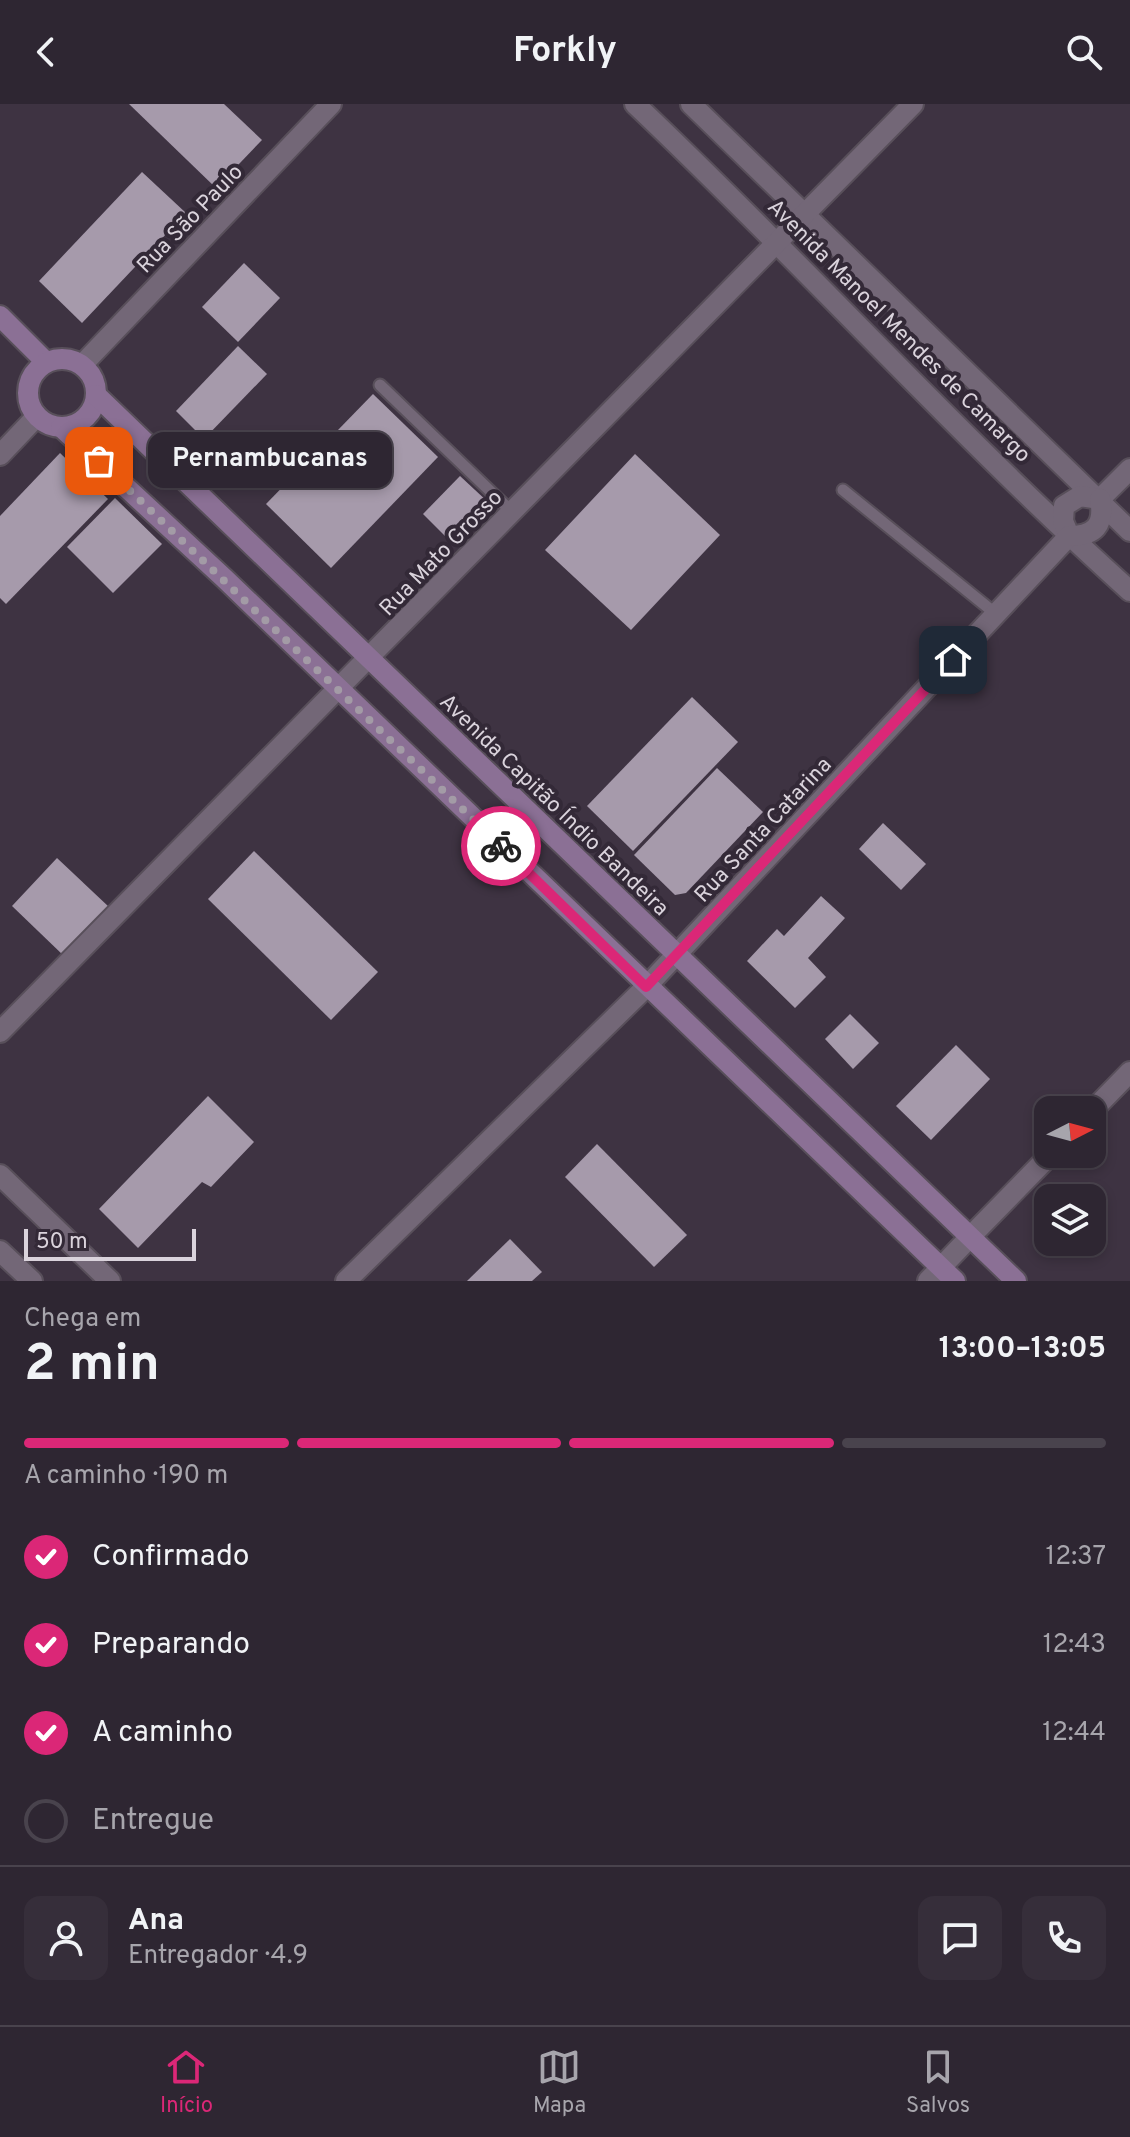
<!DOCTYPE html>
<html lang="pt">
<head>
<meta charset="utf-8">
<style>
  body { margin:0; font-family:Overpass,sans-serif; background:#362e3a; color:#f1f3f6; height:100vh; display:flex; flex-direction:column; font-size:30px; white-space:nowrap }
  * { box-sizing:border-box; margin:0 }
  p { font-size:26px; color:#a7a5ac }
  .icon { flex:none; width:44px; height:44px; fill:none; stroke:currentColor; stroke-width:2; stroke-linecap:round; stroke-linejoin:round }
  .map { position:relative; height:1177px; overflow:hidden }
  .drawer { display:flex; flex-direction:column; background:#2e2632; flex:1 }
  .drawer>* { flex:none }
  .needle { width:52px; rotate:84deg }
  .buttons { position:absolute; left:1034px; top:992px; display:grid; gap:16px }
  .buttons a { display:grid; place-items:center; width:72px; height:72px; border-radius:16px; background:#2e2632; box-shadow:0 4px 12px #0003,0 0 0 2px #49434d; font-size:40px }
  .scale { position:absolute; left:24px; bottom:20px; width:172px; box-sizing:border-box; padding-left:8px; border:4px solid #dad3dc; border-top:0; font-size:22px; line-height:28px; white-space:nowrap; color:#dad3dc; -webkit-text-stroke:6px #332937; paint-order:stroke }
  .pin { position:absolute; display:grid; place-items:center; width:68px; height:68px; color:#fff; margin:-34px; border-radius:16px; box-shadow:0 4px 12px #0006 }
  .courier { position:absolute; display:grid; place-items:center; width:80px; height:80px; margin:-40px; border:6px solid #db2777; border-radius:50%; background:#fff; color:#222; box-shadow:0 2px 10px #0007 }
  .bubble { position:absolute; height:56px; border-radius:16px; background:#2e2632; box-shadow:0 4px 12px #0003,0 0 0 2px #49434d; font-size:26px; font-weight:700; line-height:56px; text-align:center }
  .headline em { font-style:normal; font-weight:700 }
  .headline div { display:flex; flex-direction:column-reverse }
  .headline { display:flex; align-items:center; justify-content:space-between; height:136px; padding:0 24px }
  h1 { font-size:52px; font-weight:700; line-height:60px }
  .bar { display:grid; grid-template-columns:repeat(4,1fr); gap:12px 8px; align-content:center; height:96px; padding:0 24px }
  .bar i { height:10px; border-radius:6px; background:#49434d }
  .bar .active { background:#db2777 }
  .bar p { grid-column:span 4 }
  .line { display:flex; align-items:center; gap:20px; padding:0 24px; border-top:2px solid #49434d }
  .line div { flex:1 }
  .round { display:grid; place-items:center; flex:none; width:84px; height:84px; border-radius:16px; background:#362e3a }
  ol { padding:0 24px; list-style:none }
  li { display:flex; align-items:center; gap:24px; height:88px }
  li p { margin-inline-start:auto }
  li .icon { padding:8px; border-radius:50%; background:#db2777; color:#fff; stroke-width:4 }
  li:last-child { color:#a7a5ac }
  li i { width:44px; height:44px; border:4px solid #49434d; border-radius:50% }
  header { display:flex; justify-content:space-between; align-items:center; height:104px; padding:0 24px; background:#2e2632; font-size:36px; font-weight:700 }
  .tabs { display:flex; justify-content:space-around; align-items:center; height:112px; border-top:2px solid #49434d; background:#2e2632; font-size:22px; color:#a7a5ac }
  .tabs a { display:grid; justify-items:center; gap:4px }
  .tabs .active { color:#db2777 }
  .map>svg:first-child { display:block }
</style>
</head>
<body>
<header><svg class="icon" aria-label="back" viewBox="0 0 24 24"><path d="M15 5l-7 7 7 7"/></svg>Forkly<svg class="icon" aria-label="search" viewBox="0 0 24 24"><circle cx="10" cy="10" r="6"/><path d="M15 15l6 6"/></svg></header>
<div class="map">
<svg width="1130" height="1177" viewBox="0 0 1130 1177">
  <rect width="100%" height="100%" fill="#3e3342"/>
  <g fill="#a69aab">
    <polygon points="129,0 224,0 262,36 216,84"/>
    <polygon points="142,68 186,109 82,219 39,177"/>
    <polygon points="244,159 280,194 238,238 202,203"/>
    <polygon points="238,242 267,270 204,335 176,307"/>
    <polygon points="373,290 438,353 331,464 266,400"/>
    <polygon points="60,349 108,395 6,500 0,494 0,412"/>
    <polygon points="635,350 720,431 631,526 545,446"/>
    <polygon points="460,372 489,399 451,438 423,410"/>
    <polygon points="115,394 162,440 113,489 67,443"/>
    <polygon points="692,593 738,638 633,747 587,702"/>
    <polygon points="717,664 763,708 686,789 675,791 634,751"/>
    <polygon points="883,719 926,760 901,786 859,745"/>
    <polygon points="254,747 378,868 331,916 208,795"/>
    <polygon points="57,754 109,803 64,852 12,802"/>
    <polygon points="821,792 845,814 808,854 826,873 795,904 747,857 777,825 784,832"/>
    <polygon points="850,910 879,939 853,965 825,935"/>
    <polygon points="956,941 990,975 931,1036 896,1002"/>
    <polygon points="208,992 254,1038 211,1083 202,1078 138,1144 99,1105"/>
    <polygon points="597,1040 687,1131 654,1163 565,1073"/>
    <polygon points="510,1135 542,1168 532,1177 467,1177"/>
  </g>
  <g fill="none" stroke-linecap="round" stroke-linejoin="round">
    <defs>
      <g id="service">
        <polyline points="380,281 512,408"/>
        <polyline points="843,386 996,510"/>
      </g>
      <g id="minor">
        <path d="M635,0C803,159 958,332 1130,487"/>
        <polyline points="691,0 1130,427"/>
        <polyline points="82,261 331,0"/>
        <polyline points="0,351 37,312"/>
        <polyline points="1100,395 1130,365"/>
        <polyline points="1068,429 1063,417 1064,402 1080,392 1100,395"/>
        <polyline points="0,928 913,0"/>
        <polyline points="1092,1007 1130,968"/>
        <polyline points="0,1071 110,1177"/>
        <polyline points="970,1133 1051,1050"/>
        <polyline points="0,1147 32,1177"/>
        <path d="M346,1177L646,883L1069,432C1095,432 1105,421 1100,395"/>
      </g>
      <polyline id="tertiary" points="928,1177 970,1133"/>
      <g id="secondary">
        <polyline points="0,212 46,258"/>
        <circle cx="62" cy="289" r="34"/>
        <polyline points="96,291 1016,1177"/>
        <polyline points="61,323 224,474 955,1177"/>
      </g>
    </defs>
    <use href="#service" stroke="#584f5a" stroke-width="15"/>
    <use href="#minor" stroke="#584f5a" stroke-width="24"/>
    <use href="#tertiary" stroke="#584f5a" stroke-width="24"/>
    <use href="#secondary" stroke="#584f5a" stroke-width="24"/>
    <use href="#service" stroke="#736777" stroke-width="11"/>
    <use href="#minor" stroke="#736777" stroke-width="20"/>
    <use href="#tertiary" stroke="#736777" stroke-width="20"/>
    <use href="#secondary" stroke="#8b7095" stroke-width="20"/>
  </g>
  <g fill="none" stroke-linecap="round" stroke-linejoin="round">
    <polyline stroke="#a39ba6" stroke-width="8" stroke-dasharray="0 14.4" points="99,357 501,742"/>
    <polyline stroke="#db2777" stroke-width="10" points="501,742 646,883 953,556"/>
  </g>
  <g text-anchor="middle" stroke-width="8" stroke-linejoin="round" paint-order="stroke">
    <g font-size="22" fill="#dad3dc" stroke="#332937">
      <text transform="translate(189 114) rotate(-46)" y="8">Rua São Paulo</text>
      <text transform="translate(900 226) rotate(45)" y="8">Avenida Manoel Mendes de Camargo</text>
      <text transform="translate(440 448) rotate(-46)" y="8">Rua Mato Grosso</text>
      <text transform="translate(555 700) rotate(44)" y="8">Avenida Capitão Índio Bandeira</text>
      <text transform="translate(762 725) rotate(-47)" y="8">Rua Santa Catarina</text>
    </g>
  </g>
</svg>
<div class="buttons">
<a><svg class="needle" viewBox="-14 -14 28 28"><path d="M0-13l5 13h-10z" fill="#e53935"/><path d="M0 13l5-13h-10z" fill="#a7a5ac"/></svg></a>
<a><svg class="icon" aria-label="layers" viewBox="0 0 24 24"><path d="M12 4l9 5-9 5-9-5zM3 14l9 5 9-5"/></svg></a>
</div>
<div class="scale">50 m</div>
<div class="pin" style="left:99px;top:357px;background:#ea580c"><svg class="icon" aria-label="bag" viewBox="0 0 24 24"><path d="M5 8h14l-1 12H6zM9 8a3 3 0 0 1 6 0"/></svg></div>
<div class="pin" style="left:953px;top:556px;background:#1f2937"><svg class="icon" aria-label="home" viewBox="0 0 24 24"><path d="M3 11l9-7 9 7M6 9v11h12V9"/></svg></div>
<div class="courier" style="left:501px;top:742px"><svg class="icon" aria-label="bike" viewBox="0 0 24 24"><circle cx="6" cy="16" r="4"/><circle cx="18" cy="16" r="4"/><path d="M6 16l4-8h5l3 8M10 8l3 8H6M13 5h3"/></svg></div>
<div class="bubble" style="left:148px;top:328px;width:244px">Pernambucanas</div>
</div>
<section class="drawer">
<div class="headline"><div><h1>2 min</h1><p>Chega em</p></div><em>13:00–13:05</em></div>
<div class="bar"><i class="active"></i><i class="active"></i><i class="active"></i><i></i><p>A caminho · 190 m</p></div>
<ol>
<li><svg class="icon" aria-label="check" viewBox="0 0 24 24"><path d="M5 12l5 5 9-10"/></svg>Confirmado<p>12:37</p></li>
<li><svg class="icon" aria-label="check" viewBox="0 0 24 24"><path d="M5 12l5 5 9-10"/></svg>Preparando<p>12:43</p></li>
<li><svg class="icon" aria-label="check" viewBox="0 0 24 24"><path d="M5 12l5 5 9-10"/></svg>A caminho<p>12:44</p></li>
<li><i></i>Entregue</li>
</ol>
<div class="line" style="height:144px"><a class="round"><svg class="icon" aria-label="person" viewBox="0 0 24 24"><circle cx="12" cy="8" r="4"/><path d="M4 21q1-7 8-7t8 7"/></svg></a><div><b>Ana</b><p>Entregador · 4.9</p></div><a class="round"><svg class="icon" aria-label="chat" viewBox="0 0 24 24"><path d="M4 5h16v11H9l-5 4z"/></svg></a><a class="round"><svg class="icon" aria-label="phone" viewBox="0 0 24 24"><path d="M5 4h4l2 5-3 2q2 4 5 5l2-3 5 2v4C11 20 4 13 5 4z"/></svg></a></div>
</section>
<nav class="tabs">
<a class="active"><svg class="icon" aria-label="home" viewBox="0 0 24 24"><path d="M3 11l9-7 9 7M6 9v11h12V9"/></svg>Início</a>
<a><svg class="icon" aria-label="map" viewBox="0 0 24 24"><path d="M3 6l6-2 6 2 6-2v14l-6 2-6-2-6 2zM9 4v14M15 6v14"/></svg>Mapa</a>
<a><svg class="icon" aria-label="saved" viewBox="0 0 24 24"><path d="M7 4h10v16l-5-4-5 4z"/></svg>Salvos</a>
</nav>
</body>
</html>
